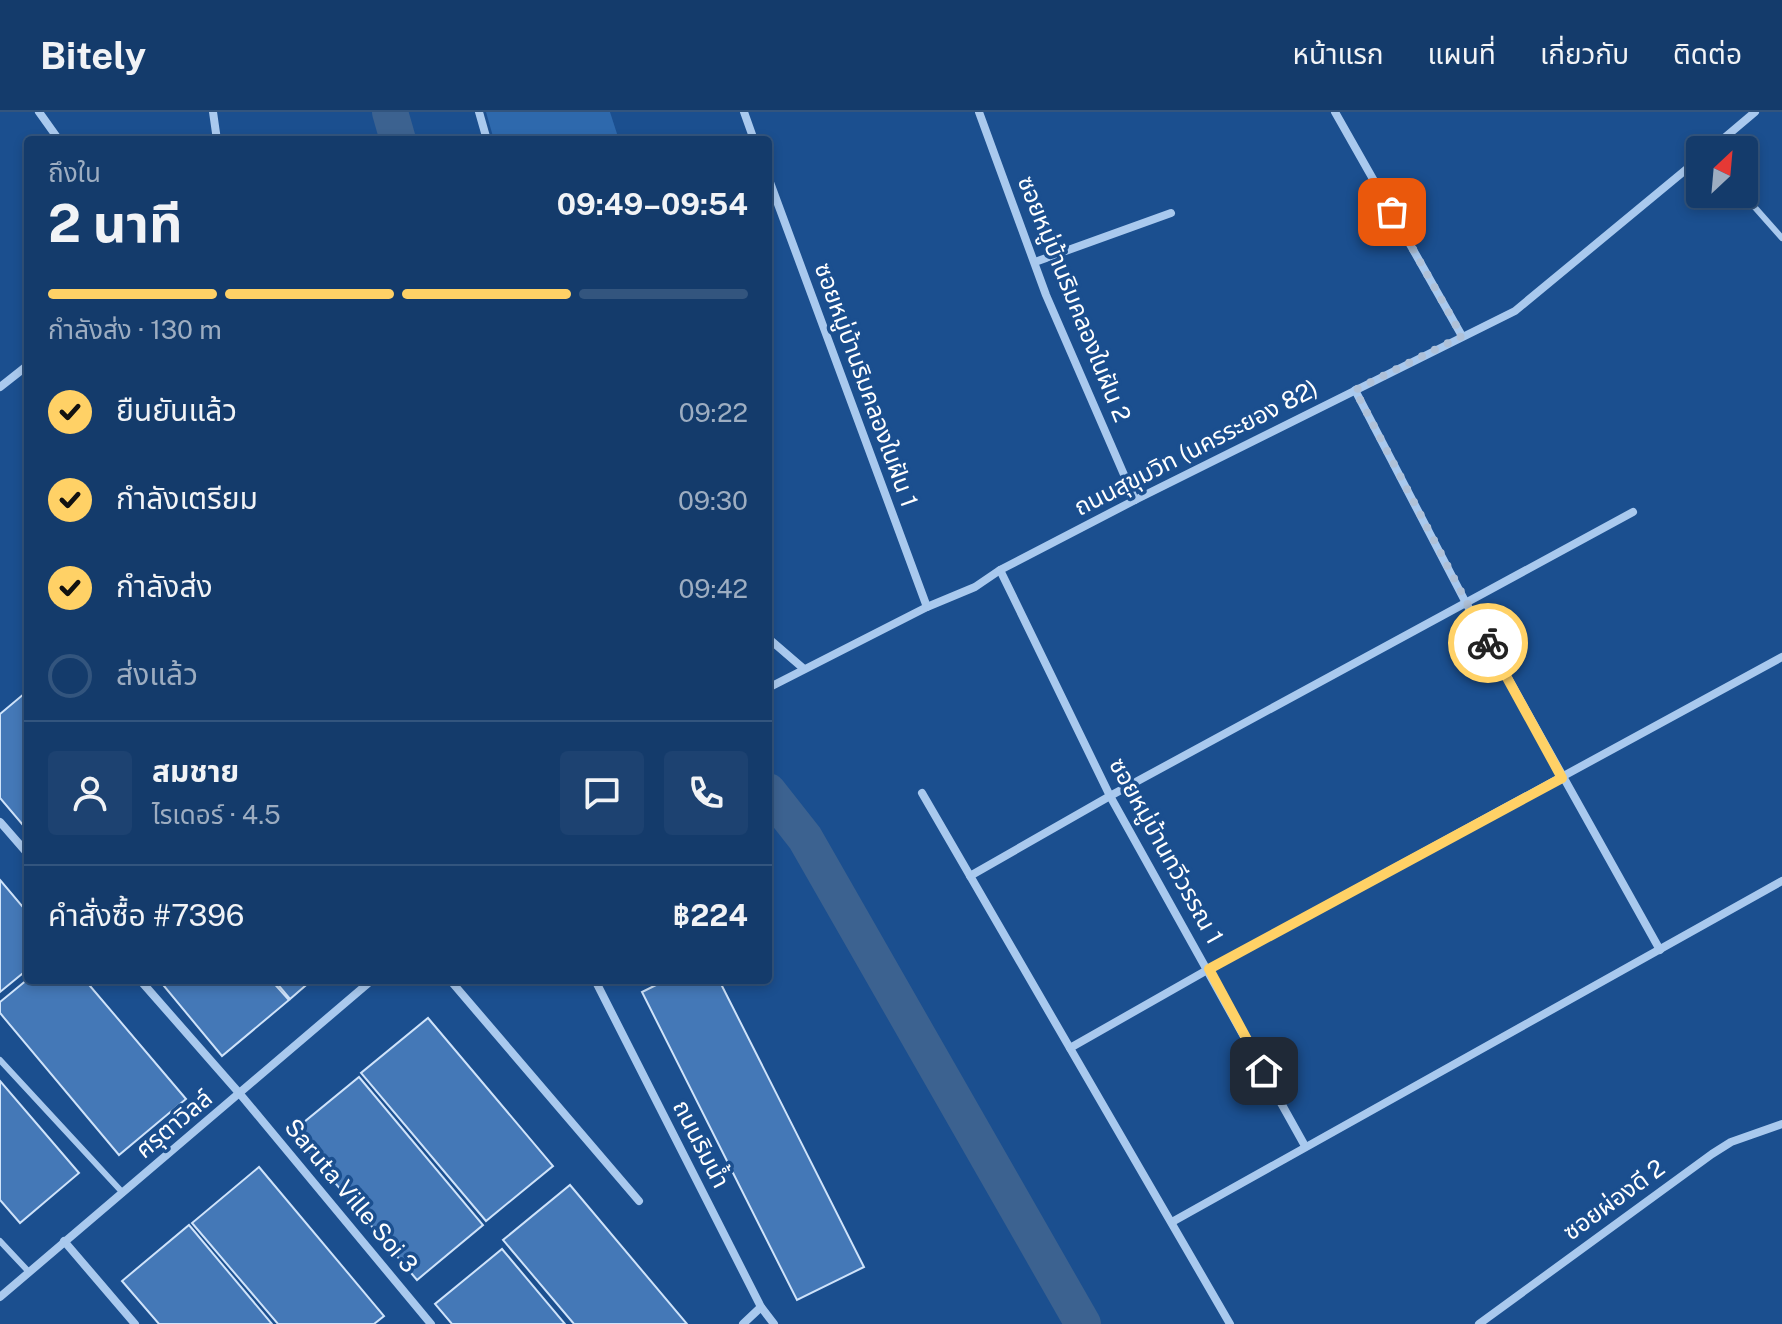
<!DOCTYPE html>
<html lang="th">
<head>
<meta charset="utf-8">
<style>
  body { margin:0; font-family:"Public Sans","Noto Sans Thai",sans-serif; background:#1d4271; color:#f1f3f6; height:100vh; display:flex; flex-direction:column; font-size:30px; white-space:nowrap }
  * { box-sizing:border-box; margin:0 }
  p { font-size:26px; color:#9dadc1 }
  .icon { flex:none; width:44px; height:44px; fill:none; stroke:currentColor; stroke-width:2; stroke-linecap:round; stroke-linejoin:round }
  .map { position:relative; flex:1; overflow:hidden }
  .panel { position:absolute; left:24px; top:24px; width:748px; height:848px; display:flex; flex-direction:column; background:#143b6b; border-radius:8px; box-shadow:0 4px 12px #0003,0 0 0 2px #33557e }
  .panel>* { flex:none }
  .needle { width:52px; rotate:26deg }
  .buttons { position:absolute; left:1686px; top:24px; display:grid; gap:16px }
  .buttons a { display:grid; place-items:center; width:72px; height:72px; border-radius:8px; background:#143b6b; box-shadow:0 4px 12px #0003,0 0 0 2px #33557e; font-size:40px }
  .pin { position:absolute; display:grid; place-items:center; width:68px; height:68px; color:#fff; margin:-34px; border-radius:16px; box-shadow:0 4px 12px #0006 }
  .courier { position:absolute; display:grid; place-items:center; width:80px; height:80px; margin:-40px; border:6px solid #ffd166; border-radius:50%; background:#fff; color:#222; box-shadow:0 2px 10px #0007 }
  .overview em { font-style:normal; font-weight:700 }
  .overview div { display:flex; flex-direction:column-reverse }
  .overview { display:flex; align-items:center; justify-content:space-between; height:136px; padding:0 24px }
  h1 { font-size:52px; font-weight:700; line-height:60px }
  .bar { display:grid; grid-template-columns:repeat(4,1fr); gap:12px 8px; align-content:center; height:96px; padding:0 24px }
  .bar i { height:10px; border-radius:6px; background:#33557e }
  .bar .selected { background:#ffd166 }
  .bar p { grid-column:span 4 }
  .line { display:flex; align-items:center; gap:20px; padding:0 24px; border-top:2px solid #33557e }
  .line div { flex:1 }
  .round { display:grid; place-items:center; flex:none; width:84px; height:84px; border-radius:8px; background:#1d4271 }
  ol { padding:0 24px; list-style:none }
  li { display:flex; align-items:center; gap:24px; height:88px }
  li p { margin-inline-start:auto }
  li .icon { padding:8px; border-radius:50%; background:#ffd166; color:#111; stroke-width:4 }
  li:last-child { color:#9dadc1 }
  li i { width:44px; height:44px; border:4px solid #33557e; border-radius:50% }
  header { display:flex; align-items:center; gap:48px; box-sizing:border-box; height:112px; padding:0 40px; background:#143b6b; border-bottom:2px solid #33557e }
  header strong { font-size:38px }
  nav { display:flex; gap:44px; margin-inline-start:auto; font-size:28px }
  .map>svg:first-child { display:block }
</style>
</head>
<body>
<header>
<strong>Bitely</strong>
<nav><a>หน้าแรก</a><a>แผนที่</a><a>เกี่ยวกับ</a><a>ติดต่อ</a></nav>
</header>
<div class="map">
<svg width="1782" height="1212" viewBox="0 0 1782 1212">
  <rect width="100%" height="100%" fill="#1b4f8f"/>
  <polygon fill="#2e69ad" points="486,0 610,0 619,28 494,28"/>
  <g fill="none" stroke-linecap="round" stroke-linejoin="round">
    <g stroke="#3c6290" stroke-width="36">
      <polyline points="390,0 398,28"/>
      <polyline points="768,679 805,726 1083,1212"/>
    </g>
  </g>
  <g fill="#4478b7" stroke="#cfe3fa" stroke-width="2">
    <polygon points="25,581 28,584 28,719 0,686 0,602"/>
    <polygon points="0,768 28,801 28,857 0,880"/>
    <polygon points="28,867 85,868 186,987 119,1043 0,901 0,890"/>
    <polygon points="159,868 271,868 289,888 222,944"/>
    <polygon points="274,868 312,868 290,887"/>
    <polygon points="666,868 719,868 864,1155 797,1188 642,880"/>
    <polygon points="428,906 553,1054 486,1109 361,961"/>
    <polygon points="359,965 483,1113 417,1168 292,1020"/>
    <polygon points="0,969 79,1061 20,1111 0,1088"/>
    <polygon points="259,1055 384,1204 374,1212 278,1212 192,1111"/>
    <polygon points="570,1073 687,1212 574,1212 503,1128"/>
    <polygon points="189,1113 272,1212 159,1212 122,1169"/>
    <polygon points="502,1137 565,1212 452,1212 435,1192"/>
  </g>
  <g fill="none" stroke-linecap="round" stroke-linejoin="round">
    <g stroke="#a9c9ee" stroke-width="6">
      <polyline points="1743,82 1782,126"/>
      <polyline points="0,948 123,1081"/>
      <polyline points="0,1129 29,1160"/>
    </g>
    <g stroke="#a9c9ee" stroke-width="8">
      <polyline points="39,0 59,28"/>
      <polyline points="213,0 217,28"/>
      <polyline points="479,0 487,28"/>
      <polyline points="744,0 754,28"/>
      <polyline points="979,0 1046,183 1135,388"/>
      <polyline points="1335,0 1462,224"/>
      <polyline points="1710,38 1755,0"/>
      <polyline points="768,65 927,495"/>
      <polyline points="1035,150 1171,101"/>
      <polyline points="0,275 28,253"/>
      <polyline points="1355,278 1466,491 1660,838"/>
      <polyline points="1000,458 1110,684 1305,1034"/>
      <polyline points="768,526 804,557"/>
      <polyline points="768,576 927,495 975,475 1000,458 1135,388 1515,199 1700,46"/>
      <polyline points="922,681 1230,1212"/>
      <polyline points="0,710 28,742"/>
      <polyline points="970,764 1110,684 1633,400"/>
      <polyline points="140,868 240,982 431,1212"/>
      <polyline points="450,868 639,1089"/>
      <polyline points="595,868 761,1195 774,1212"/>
      <polyline points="1070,936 1209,857 1782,545"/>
      <polyline points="1172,1110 1782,769"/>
      <polyline points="64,1129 135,1212"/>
      <polyline points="0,1185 372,868"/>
      <polyline points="743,1212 761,1195"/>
      <polyline points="1479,1212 1712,1042 1731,1030 1782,1012"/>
    </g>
  </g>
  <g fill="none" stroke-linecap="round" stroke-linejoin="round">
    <polyline stroke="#afc1d8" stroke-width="8" stroke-dasharray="0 14.4" points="1392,100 1462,224 1355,278 1488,531"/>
    <polyline stroke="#ffd166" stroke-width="10" points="1264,959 1209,857 1562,666 1488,531"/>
  </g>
  <g text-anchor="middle" stroke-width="7" stroke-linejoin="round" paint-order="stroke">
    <g font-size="24" fill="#fff" stroke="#1b4f8f">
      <text transform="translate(1074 187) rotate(68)" y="8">ซอยหมู่บ้านริมคลองในฝัน 2</text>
      <text transform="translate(866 273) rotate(70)" y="8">ซอยหมู่บ้านริมคลองในฝัน 1</text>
      <text transform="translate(1196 336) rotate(-27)" y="8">ถนนสุขุมวิท (นครระยอง 82)</text>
      <text transform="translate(1166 739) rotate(61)" y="8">ซอยหมู่บ้านทวีวรรณ 1</text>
      <text transform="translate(174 1012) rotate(-40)" y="8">ศรุตาวิลล์</text>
      <text transform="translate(701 1032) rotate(63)" y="8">ถนนริมน้ำ</text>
      <text transform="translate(351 1084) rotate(50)" y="8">Saruta Ville Soi 3</text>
      <text transform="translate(1614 1088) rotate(-36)" y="8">ซอยผ่องดี 2</text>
    </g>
  </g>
</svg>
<div class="buttons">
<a><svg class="needle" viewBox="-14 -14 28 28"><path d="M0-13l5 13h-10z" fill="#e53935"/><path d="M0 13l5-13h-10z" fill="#9dadc1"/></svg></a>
</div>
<div class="pin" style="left:1392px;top:100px;background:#ea580c"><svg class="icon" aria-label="bag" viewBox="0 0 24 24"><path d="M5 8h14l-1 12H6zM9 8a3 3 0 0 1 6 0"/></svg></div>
<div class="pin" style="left:1264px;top:959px;background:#1f2937"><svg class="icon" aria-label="home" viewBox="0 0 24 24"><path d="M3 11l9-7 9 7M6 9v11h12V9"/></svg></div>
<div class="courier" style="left:1488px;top:531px"><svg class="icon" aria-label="bike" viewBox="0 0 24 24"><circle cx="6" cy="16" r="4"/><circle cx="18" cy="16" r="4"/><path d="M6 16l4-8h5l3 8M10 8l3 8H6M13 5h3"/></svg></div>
<section class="panel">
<div class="overview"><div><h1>2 นาที</h1><p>ถึงใน</p></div><em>09:49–09:54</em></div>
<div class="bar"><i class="selected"></i><i class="selected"></i><i class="selected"></i><i></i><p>กำลังส่ง · 130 m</p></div>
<ol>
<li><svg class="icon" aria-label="check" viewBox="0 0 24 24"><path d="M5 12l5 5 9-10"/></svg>ยืนยันแล้ว<p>09:22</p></li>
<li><svg class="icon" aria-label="check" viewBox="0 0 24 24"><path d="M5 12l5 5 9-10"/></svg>กำลังเตรียม<p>09:30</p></li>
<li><svg class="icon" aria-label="check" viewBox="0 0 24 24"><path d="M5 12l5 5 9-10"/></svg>กำลังส่ง<p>09:42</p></li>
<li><i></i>ส่งแล้ว</li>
</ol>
<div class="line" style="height:144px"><a class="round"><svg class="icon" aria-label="person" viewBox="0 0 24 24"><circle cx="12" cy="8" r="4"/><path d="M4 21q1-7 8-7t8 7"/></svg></a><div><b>สมชาย</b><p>ไรเดอร์ · 4.5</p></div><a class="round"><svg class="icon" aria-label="chat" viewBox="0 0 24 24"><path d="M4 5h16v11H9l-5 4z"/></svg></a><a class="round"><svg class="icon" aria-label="phone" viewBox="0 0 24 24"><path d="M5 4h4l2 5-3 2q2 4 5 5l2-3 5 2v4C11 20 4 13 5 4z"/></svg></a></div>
<div class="line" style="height:104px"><div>คำสั่งซื้อ #7396</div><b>฿224</b></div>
</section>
</div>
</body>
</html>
